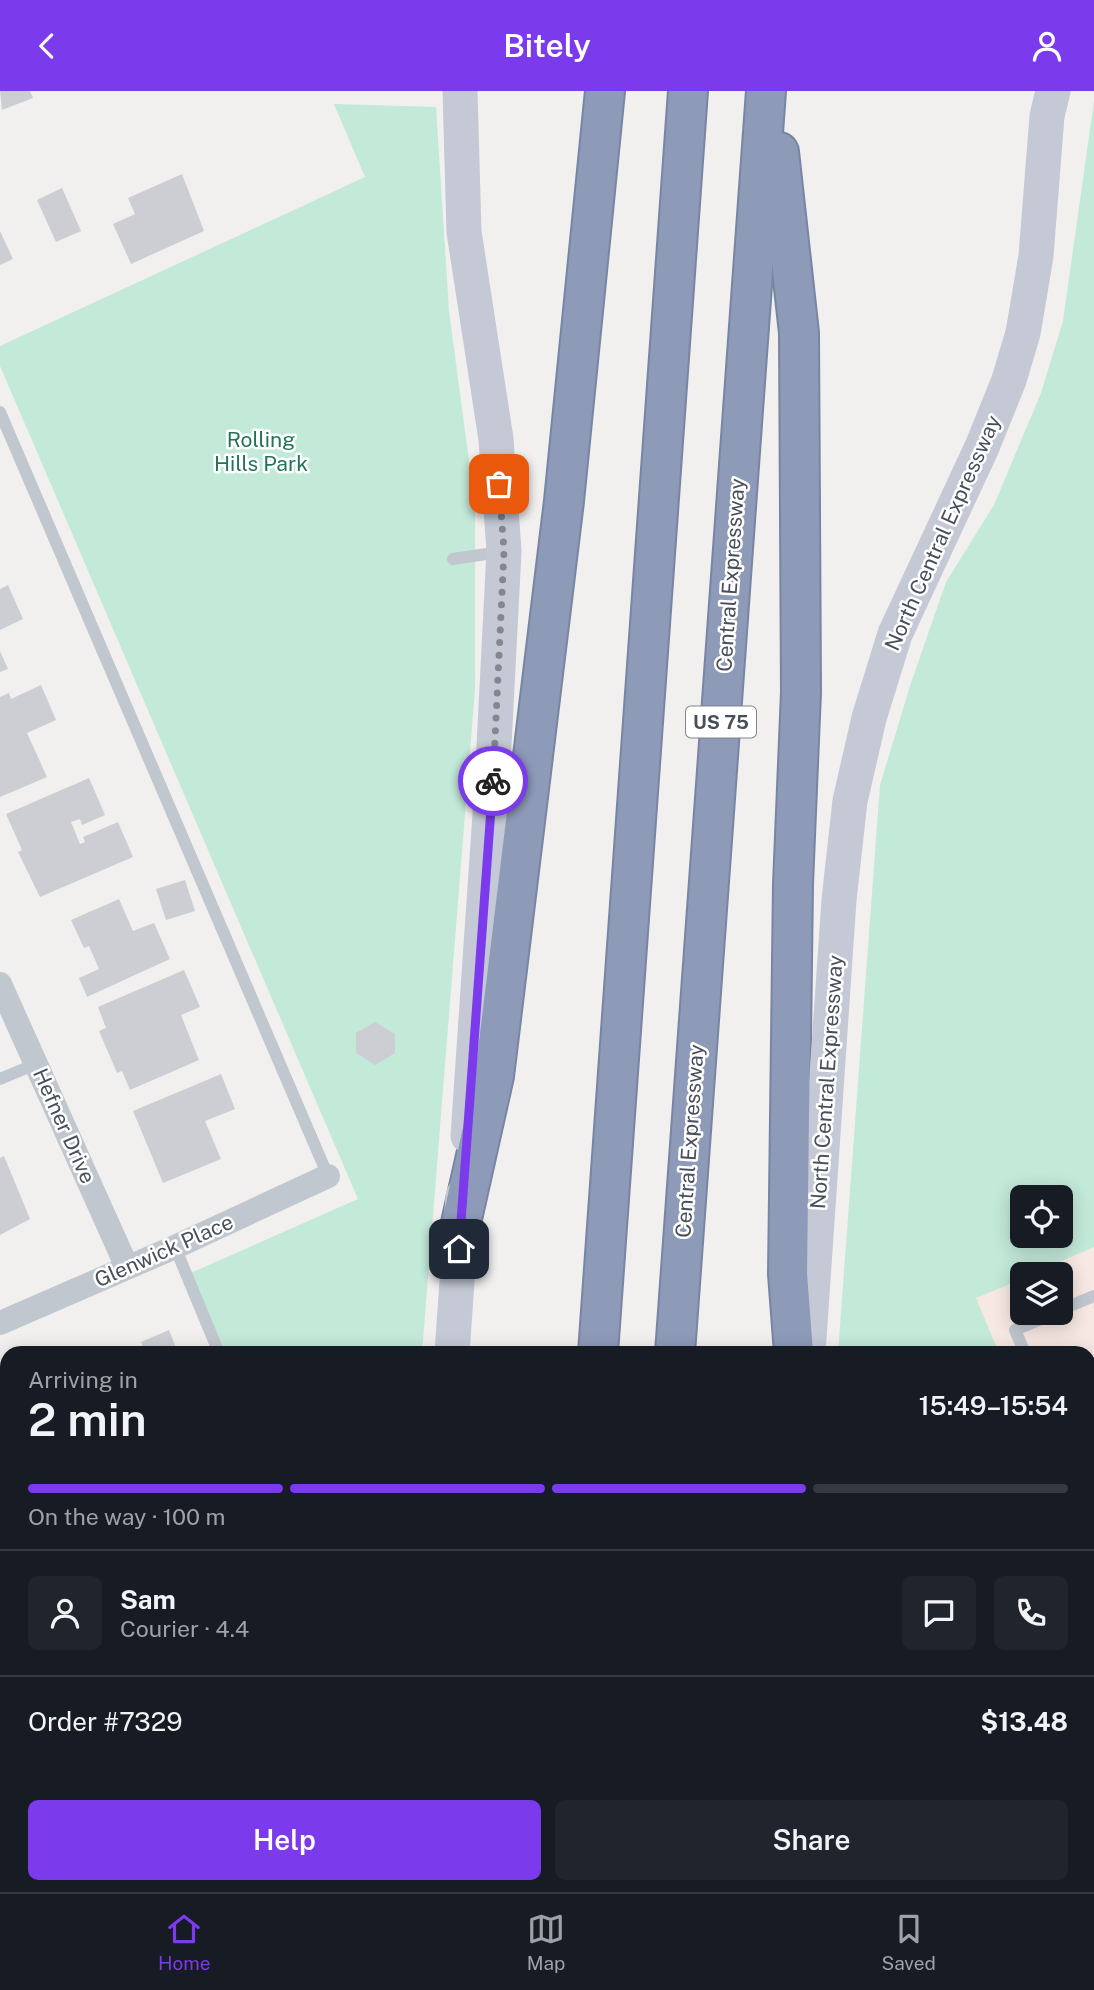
<!DOCTYPE html>
<html lang="en">
<head>
<meta charset="utf-8">
<style>
  body { margin:0; font-family:"Public Sans",sans-serif; background:#20242c; color:#f1f3f6; height:100vh; display:flex; flex-direction:column; font-size:26px; white-space:nowrap }
  * { box-sizing:border-box; margin:0 }
  p { font-size:23px; color:#9ea1a6 }
  .icon { flex:none; width:38px; height:38px; fill:none; stroke:currentColor; stroke-width:2; stroke-linecap:round; stroke-linejoin:round }
  .map { position:relative; flex:1; overflow:hidden }
  .side { position:absolute; left:0px; top:1255px; width:1096px; height:548px; display:flex; flex-direction:column; background:#171b24; border-radius:21px 21px 0 0; box-shadow:0 4px 18px #0003 }
  .side>* { flex:none }
  .fabs { position:absolute; left:1010px; top:1094px; display:grid; gap:14px }
  .fabs a { display:grid; place-items:center; width:63px; height:63px; border-radius:10px; background:#171b24; box-shadow:0 4px 18px #0003; font-size:35px }
  .pin { position:absolute; display:grid; place-items:center; width:60px; height:60px; color:#fff; margin:-30px; border-radius:14px; box-shadow:0 4px 10px #0006 }
  .courier { position:absolute; display:grid; place-items:center; width:70px; height:70px; margin:-35px; border:5px solid #7c3aed; border-radius:50%; background:#fff; color:#222; box-shadow:0 2px 9px #0007 }
  .overview em { font-style:normal; font-weight:600 }
  .overview div { display:flex; flex-direction:column-reverse }
  .overview { display:flex; align-items:center; justify-content:space-between; height:119px; padding:0 28px }
  h1 { font-size:46px; font-weight:600; line-height:52px }
  .bar { display:grid; grid-template-columns:repeat(4,1fr); gap:10px 7px; align-content:center; height:84px; padding:0 28px }
  .bar i { height:9px; border-radius:5px; background:#363941 }
  .bar .on { background:#7c3aed }
  .bar p { grid-column:span 4 }
  .line { display:flex; align-items:center; gap:18px; padding:0 28px; border-top:2px solid #363941 }
  .line div { flex:1 }
  .round { display:grid; place-items:center; flex:none; width:74px; height:74px; border-radius:10px; background:#20242c }
  .cta { display:flex; gap:14px; margin-top:auto; padding:14px 28px }
  .cta a { flex:1; height:80px; border-radius:10px; background:#7c3aed; color:#fff; font-size:28px; font-weight:600; line-height:80px; text-align:center }
  .cta a+a { background:#20242c; color:#f1f3f6 }
  header { display:flex; justify-content:space-between; align-items:center; height:91px; padding:0 28px; background:#7c3aed; color:#fff; font-size:32px; font-weight:600 }
  .tabs { display:flex; justify-content:space-around; align-items:center; height:98px; border-top:2px solid #363941; background:#171b24; font-size:19px; color:#9ea1a6 }
  .tabs a { display:grid; justify-items:center; gap:4px }
  .tabs .on { color:#7c3aed }
  .map>svg:first-child { display:block }
</style>
</head>
<body>
<header><svg class="icon" aria-label="back" viewBox="0 0 24 24"><path d="M15 5l-7 7 7 7"/></svg>Bitely<svg class="icon" aria-label="person" viewBox="0 0 24 24"><circle cx="12" cy="8" r="4"/><path d="M4 21q1-7 8-7t8 7"/></svg></header>
<div class="map">
<svg width="1094" height="1801" viewBox="0 0 1094 1801">
  <rect width="100%" height="100%" fill="#f1f0ef"/>
  <polygon fill="#f8e8e3" points="1094,1156 1094,1801 791,1801 792,1796 1088,1796 1088,1262 999,1262 976,1207 1022,1188 1022,1222 1060,1222 1060,1183 1032,1183"/>
  <g fill="#c3e9d9" fill-rule="evenodd">
    <path d="M1094,10V1156L1032,1183H1022V1188L976,1207L999,1262H838L880,694L911,592L946,491L994,414L1041,302L1063,230ZM1060,1106V1144H1022V1106Z"/>
    <polygon points="334,13 436,16 449,220 475,415 475,598 422,1262 213,1262 184,1185 358,1108 0,275 0,255 365,86"/>
  </g>
  <g fill="#ccced3">
    <polygon points="0,0 30,0 33,7 2,19"/>
    <polygon points="182,83 204,140 131,173 113,133 135,123 128,107"/>
    <polygon points="62,97 81,140 56,151 37,109"/>
    <polygon points="0,140 13,168 0,174"/>
    <polygon points="8,494 23,528 0,539 0,498"/>
    <polygon points="0,560 8,578 0,581"/>
    <polygon points="41,594 56,629 27,642 47,686 0,706 0,606 9,602 11,608"/>
    <polygon points="89,687 105,724 82,734 80,728 71,731 80,753 85,751 83,746 118,731 133,766 40,806 18,761 22,759 6,723"/>
    <polygon points="185,789 195,820 166,829 156,798"/>
    <polygon points="119,808 133,840 154,832 170,868 87,906 79,887 99,878 89,855 84,857 71,829"/>
    <polygon points="184,879 200,916 181,924 199,969 130,999 122,980 117,982 99,940 106,937 98,916"/>
    <polygon points="375,931 395,943 395,962 375,974 356,962 356,942"/>
    <polygon points="221,983 235,1018 205,1030 221,1068 163,1092 133,1020"/>
    <polygon points="4,1065 30,1128 0,1144 0,1067"/>
    <polygon points="169,1239 178,1262 130,1262 143,1256 141,1251"/>
    <polygon points="7,1607 7,1661 0,1664 0,1610"/>
    <polygon points="133,1796 250,1796 253,1801 124,1801"/>
  </g>
  <g fill="none" stroke-linecap="round" stroke-linejoin="round">
    <defs>
      <g id="motorway">
        <polyline points="779,61 799,242 801,601 793,793 788,1183 794,1262"/>
        <polyline points="461,1132 494,985 564,410 605,0"/>
        <polyline points="598,1262 688,0"/>
        <polyline points="675,1262 766,0"/>
        <polyline points="560,1801 561,1796"/>
        <polyline points="638,1801 638,1796"/>
      </g>
    </defs>
    <use href="#motorway" stroke="#7885a3" stroke-width="42"/>
    <g stroke="#c1c7cf" stroke-width="12">
      <polyline points="0,321 328,1085"/>
      <polyline points="453,468 500,461"/>
      <polyline points="0,988 36,973"/>
      <polyline points="175,1156 219,1262"/>
      <polyline points="1060,1219 1094,1205"/>
      <polyline points="1025,1262 1015,1239 1055,1222"/>
      <polyline points="1088,1300 1094,1298"/>
      <polyline points="1088,1444 1094,1441"/>
      <polyline points="0,1481 7,1478"/>
      <polyline points="1007,1796 1016,1801"/>
      <polyline points="1084,1796 1086,1801"/>
    </g>
    <g stroke="#c1c7cf" stroke-width="24">
      <polyline points="0,893 127,1176"/>
      <polyline points="0,1232 175,1156 328,1085"/>
      <polyline points="0,1761 7,1758"/>
    </g>
    <g stroke="#c4c9d5" stroke-width="35">
      <polyline points="460,0 464,141 496,348 504,460 492,694 468,1045"/>
      <polyline points="452,1262 463,1105"/>
      <polyline points="808,1262 839,809 850,710 869,627 895,543 982,356 1009,289 1023,242 1036,165 1047,25 1053,0"/>
      <polyline points="416,1801 417,1796"/>
      <polyline points="769,1801 770,1796"/>
    </g>
    <use href="#motorway" stroke="#8d9ab8" stroke-width="38"/>
  </g>
  <g fill="none" stroke-linecap="round" stroke-linejoin="round">
    <polyline stroke="#84878e" stroke-width="7" stroke-dasharray="0 12.6" points="493,690 504,460 499,393"/>
    <polyline stroke="#7c3aed" stroke-width="9" points="459,1158 493,690"/>
  </g>
  <g text-anchor="middle" stroke-width="5" stroke-linejoin="round" paint-order="stroke">
    <rect fill="#fff" stroke="#80848c" stroke-width="2" x="686" y="615.5" width="70" height="31" rx="5"/>
    <g font-size="19" font-weight="bold" fill="#494f5a">
      <text x="721" y="638">US 75</text>
    </g>
    <g font-size="21" fill="#237359" stroke="#fff">
      <text x="261" y="356">Rolling<tspan x="261" dy="24">Hills Park</tspan></text>
    </g>
    <g font-size="21" fill="#494f5a" stroke="#fff">
      <text transform="translate(943 442) rotate(-66)" y="7">North Central Expressway</text>
      <text transform="translate(731 484) rotate(-86)" y="7">Central Expressway</text>
      <text transform="translate(827 991) rotate(-86)" y="7">North Central Expressway</text>
      <text transform="translate(64 1035) rotate(66)" y="7">Hefner Drive</text>
      <text transform="translate(690 1050) rotate(-86)" y="7">Central Expressway</text>
      <text transform="translate(164 1160) rotate(-24)" y="7">Glenwick Place</text>
    </g>
  </g>
</svg>
<div class="fabs">
<a><svg class="icon" aria-label="locate" viewBox="0 0 24 24"><circle cx="12" cy="12" r="6"/><path d="M12 2v4M12 18v4M2 12h4M18 12h4"/></svg></a>
<a><svg class="icon" aria-label="layers" viewBox="0 0 24 24"><path d="M12 4l9 5-9 5-9-5zM3 14l9 5 9-5"/></svg></a>
</div>
<div class="pin" style="left:499px;top:393px;background:#ea580c"><svg class="icon" aria-label="bag" viewBox="0 0 24 24"><path d="M5 8h14l-1 12H6zM9 8a3 3 0 0 1 6 0"/></svg></div>
<div class="pin" style="left:459px;top:1158px;background:#1f2937"><svg class="icon" aria-label="home" viewBox="0 0 24 24"><path d="M3 11l9-7 9 7M6 9v11h12V9"/></svg></div>
<div class="courier" style="left:493px;top:690px"><svg class="icon" aria-label="bike" viewBox="0 0 24 24"><circle cx="6" cy="16" r="4"/><circle cx="18" cy="16" r="4"/><path d="M6 16l4-8h5l3 8M10 8l3 8H6M13 5h3"/></svg></div>
<section class="side">
<div class="overview"><div><h1>2 min</h1><p>Arriving in</p></div><em>15:49–15:54</em></div>
<div class="bar"><i class="on"></i><i class="on"></i><i class="on"></i><i></i><p>On the way · 100 m</p></div>
<div class="line" style="height:126px"><a class="round"><svg class="icon" aria-label="person" viewBox="0 0 24 24"><circle cx="12" cy="8" r="4"/><path d="M4 21q1-7 8-7t8 7"/></svg></a><div><b>Sam</b><p>Courier · 4.4</p></div><a class="round"><svg class="icon" aria-label="chat" viewBox="0 0 24 24"><path d="M4 5h16v11H9l-5 4z"/></svg></a><a class="round"><svg class="icon" aria-label="phone" viewBox="0 0 24 24"><path d="M5 4h4l2 5-3 2q2 4 5 5l2-3 5 2v4C11 20 4 13 5 4z"/></svg></a></div>
<div class="line" style="height:91px"><div>Order #7329</div><b>$13.48</b></div>
<div class="cta"><a>Help</a><a>Share</a></div>
</section>
</div>
<nav class="tabs">
<a class="on"><svg class="icon" aria-label="home" viewBox="0 0 24 24"><path d="M3 11l9-7 9 7M6 9v11h12V9"/></svg>Home</a>
<a><svg class="icon" aria-label="map" viewBox="0 0 24 24"><path d="M3 6l6-2 6 2 6-2v14l-6 2-6-2-6 2zM9 4v14M15 6v14"/></svg>Map</a>
<a><svg class="icon" aria-label="saved" viewBox="0 0 24 24"><path d="M7 4h10v16l-5-4-5 4z"/></svg>Saved</a>
</nav>
</body>
</html>
